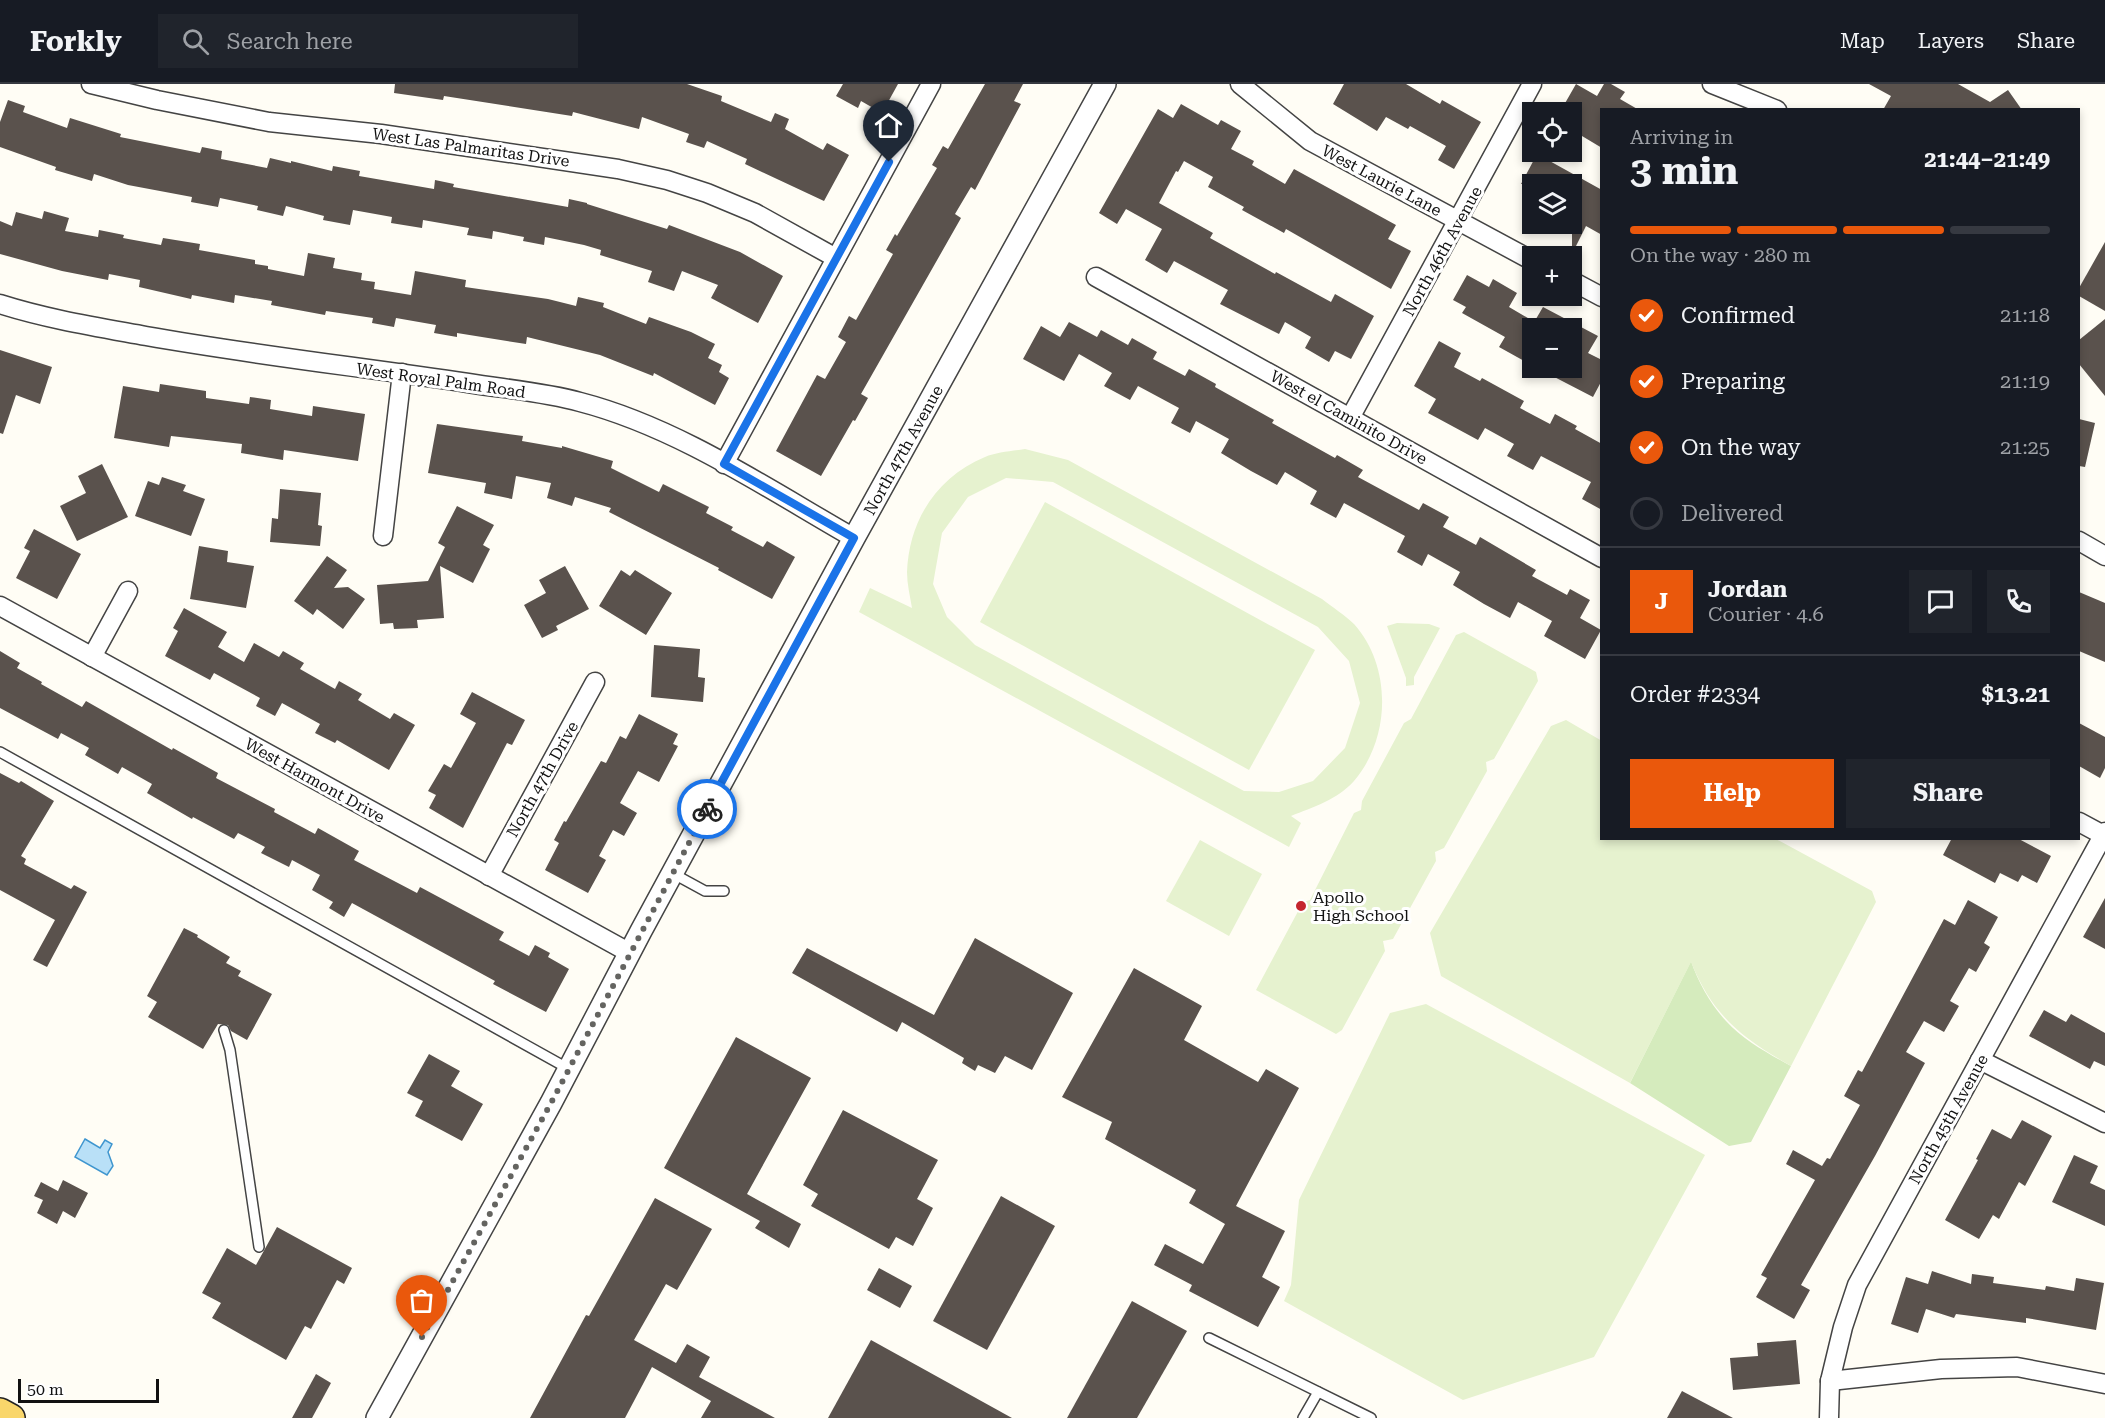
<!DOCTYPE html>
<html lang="en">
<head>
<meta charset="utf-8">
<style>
  body { margin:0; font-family:"Roboto Serif",serif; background:#20242c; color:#f1f3f6; height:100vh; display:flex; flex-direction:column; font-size:22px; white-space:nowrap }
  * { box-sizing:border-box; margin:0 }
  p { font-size:20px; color:#9ea1a6 }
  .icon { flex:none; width:33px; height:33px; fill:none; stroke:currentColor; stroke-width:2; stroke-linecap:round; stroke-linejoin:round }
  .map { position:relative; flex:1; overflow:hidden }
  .side { position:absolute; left:1600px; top:24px; width:480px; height:732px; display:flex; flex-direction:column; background:#171b24; border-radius:0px; box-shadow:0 3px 9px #0003 }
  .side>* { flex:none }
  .controls { position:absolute; left:1522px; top:18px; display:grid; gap:12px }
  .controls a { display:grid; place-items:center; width:60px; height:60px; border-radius:0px; background:#171b24; box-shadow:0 3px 9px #0003; font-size:30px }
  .scale { position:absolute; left:18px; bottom:15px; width:141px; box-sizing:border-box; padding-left:6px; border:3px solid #111; border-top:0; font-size:16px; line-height:21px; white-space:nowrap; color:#111; -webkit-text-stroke:4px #fff; paint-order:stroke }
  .pin { position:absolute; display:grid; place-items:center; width:51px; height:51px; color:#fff; margin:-62px -26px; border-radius:50% 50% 50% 0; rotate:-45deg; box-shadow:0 0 6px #0007 }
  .pin .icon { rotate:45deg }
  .courier { position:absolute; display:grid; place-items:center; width:60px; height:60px; margin:-30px; border:4px solid #1a73e8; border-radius:50%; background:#fff; color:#222; box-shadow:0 2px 8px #0007 }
  .head em { font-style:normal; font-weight:700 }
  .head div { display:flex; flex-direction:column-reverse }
  .head { display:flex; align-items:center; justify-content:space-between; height:102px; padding:0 30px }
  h1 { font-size:39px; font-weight:700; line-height:45px }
  .bar { display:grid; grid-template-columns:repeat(4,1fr); gap:9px 6px; align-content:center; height:72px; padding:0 30px }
  .bar i { height:8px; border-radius:4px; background:#363941 }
  .bar .current { background:#ea580c }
  .bar p { grid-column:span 4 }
  .line { display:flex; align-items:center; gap:15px; padding:0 30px; border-top:2px solid #363941 }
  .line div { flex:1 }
  .round { display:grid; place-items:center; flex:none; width:63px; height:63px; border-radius:0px; background:#20242c }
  ol { padding:0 30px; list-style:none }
  li { display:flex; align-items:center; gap:18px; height:66px }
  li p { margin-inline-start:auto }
  li .icon { padding:6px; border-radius:50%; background:#ea580c; color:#fff; stroke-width:4 }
  li:last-child { color:#9ea1a6 }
  li i { width:33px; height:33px; border:3px solid #363941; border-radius:50% }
  .button { display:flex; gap:12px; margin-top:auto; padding:12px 30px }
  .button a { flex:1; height:69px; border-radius:0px; background:#ea580c; color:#fff; font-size:24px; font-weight:700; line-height:69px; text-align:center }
  .button a+a { background:#20242c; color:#f1f3f6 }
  header { display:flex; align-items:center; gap:36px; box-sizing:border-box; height:84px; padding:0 30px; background:#171b24; border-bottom:2px solid #363941 }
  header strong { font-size:28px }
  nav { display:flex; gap:33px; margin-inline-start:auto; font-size:21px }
  .search { width:420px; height:54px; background:#20242c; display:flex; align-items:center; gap:15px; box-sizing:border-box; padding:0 21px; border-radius:0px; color:#9ea1a6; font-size:22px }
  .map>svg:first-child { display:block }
</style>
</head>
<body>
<header>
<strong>Forkly</strong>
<div class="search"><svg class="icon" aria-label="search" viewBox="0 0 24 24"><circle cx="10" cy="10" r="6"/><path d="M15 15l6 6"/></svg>Search here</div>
<nav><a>Map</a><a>Layers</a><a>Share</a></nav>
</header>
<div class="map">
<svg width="2105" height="1334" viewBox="0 0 2105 1334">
  <rect width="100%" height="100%" fill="#fffdf5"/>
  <path fill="#d5ebbd" d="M1691,877C1698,898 1711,921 1726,937C1743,956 1769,970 1791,982L1751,1058L1729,1062L1630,999Z"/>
  <g fill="#e6f2cf" fill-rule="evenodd">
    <path d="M1025,365L1068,376L1322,515C1332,523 1345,531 1354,540C1392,582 1391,654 1354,697C1337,716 1313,723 1291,732L1301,739L1289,763L859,528L870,504L912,524C910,512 907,500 907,488C909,436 937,393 985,373C996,368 1012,367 1025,365ZM1006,394L1053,398L1318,543L1349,577L1360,619L1345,664L1313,697L1279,708L1244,707L975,561L947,533L933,500L942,449L968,413Z"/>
    <polygon points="1045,418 1315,566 1249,686 980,538"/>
    <polygon points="1397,539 1429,540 1440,544 1414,593 1414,601 1406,602 1406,594 1387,542"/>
    <polygon points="1464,548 1536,588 1538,597 1494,675 1486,678 1487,687 1444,764 1435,768 1436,777 1393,855 1383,857 1385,867 1342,946 1336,950 1256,906 1303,818 1310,816 1354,729 1361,726 1362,717 1404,639 1411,635 1456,551"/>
    <path d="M1566,636L1602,657V754L1776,755L1872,807L1876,818L1791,982C1742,954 1713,932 1691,878L1630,999L1441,892L1430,849L1551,642Z"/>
    <polygon points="1200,756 1262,790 1229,852 1166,817"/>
    <polygon points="1426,920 1705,1071 1594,1273 1463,1316 1284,1217 1291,1201 1299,1116 1390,929"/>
  </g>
  <polygon fill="#b9e0f7" stroke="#3f96cf" stroke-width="1.5" points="85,1055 100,1064 105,1056 112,1060 108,1068 113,1082 107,1091 75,1073"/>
  <g fill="#5a524d">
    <polygon points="395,0 687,0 722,12 721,17 771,38 775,29 789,35 785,45 823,66 827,59 849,71 824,117 745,80 747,75 707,57 704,64 686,58 689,50 642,33 639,45 573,28 572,32 444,12 443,16 394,9"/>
    <polygon points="843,0 898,0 882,29 861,17 858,24 836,12"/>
    <polygon points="985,0 1023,0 1014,17 1021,20 975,106 971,103 955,130 961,134 861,310 868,314 855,337 853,336 821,392 776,367 817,291 825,295 846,258 838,253 849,232 856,236 893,170 886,166 895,150 897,152 937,84 932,81 943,62 948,65"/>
    <polygon points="1344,0 1406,0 1440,20 1442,16 1481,38 1454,85 1438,76 1446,62 1410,42 1408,45 1386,33 1377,47 1333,20"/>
    <polygon points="1576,0 1597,12 1604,0 1611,0 1625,8 1620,15 1639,26 1602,26 1602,64 1572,46 1572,28 1560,28"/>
    <polygon points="1869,0 1958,0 1990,18 2008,6 2022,26 1883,26 1891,12"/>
    <polygon points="8,16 25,22 23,28 67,44 70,34 121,50 120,53 200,69 202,63 222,67 221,75 267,84 270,74 291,79 291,77 332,87 333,82 360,87 359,92 434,105 435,96 454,100 453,103 568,123 569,115 587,119 587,120 667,145 669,141 740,168 783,192 758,239 711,214 718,201 682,187 674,207 648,198 652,187 600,171 601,166 584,161 545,153 544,161 523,157 524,153 493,147 492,155 467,151 469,144 423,136 422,144 391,139 392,133 353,126 350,141 323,136 324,132 286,122 283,132 257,126 258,122 220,114 218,123 191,118 192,113 128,101 94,90 92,97 55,86 56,83 0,63 0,38"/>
    <polygon points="1181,20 1218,41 1221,36 1241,47 1231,65 1254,77 1252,81 1285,100 1294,85 1396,141 1388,155 1411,167 1391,205 1286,145 1284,149 1242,126 1244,123 1208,103 1213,93 1184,77 1178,88 1176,87 1159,119 1213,149 1210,154 1275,190 1276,188 1331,218 1335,210 1374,232 1351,275 1335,267 1329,278 1305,264 1311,253 1285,238 1279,250 1220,220 1228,206 1174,177 1167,189 1145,176 1162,145 1126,125 1117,140 1099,129 1158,25 1173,34"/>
    <polygon points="1537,70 1602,106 1602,151 1586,142 1572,170 1572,100 1521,100"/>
    <polygon points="44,127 69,134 65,147 98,153 99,146 124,151 123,154 161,161 163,154 200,160 199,166 255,176 255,180 268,182 268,185 304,192 308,169 335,174 333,184 362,189 361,196 375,198 374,205 411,211 415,187 466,196 465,203 548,215 576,222 578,213 604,219 603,223 646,240 649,233 691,248 715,260 708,274 722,281 719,288 729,294 715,321 654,289 653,292 600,271 527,253 526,260 457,249 457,253 434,249 436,241 396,234 394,243 372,239 373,234 326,227 325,231 271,221 272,217 235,211 234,219 192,211 191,215 139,203 140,196 109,190 108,196 62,187 0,170 0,137 12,142 16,128 42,135"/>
    <polygon points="2105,158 2105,227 2079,212 2079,204"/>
    <polygon points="1467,191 1489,203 1493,195 1517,209 1509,223 1533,237 1533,240 1543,223 1598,252 1588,269 1602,276 1602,296 1593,313 1537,284 1572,284 1572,244 1533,244 1533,282 1499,263 1505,253 1462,229 1466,223 1453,216"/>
    <polygon points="2105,235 2105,312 2079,280 2079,256"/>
    <polygon points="1069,238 1097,253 1101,246 1128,261 1132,254 1157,268 1153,275 1185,292 1189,285 1216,300 1215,303 1274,336 1272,339 1335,374 1337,371 1363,386 1358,393 1419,426 1423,419 1449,433 1443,443 1476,461 1480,453 1536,486 1532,492 1567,511 1570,505 1590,516 1580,534 1601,546 1585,575 1544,552 1552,537 1518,518 1510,534 1484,520 1453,501 1460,488 1428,470 1422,482 1397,468 1405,452 1344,419 1336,434 1310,420 1317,407 1285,388 1277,401 1251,387 1221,369 1229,355 1196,337 1190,349 1171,339 1179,324 1138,302 1130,316 1104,302 1112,289 1079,270 1064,297 1023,275 1041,242 1060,253"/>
    <polygon points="1439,257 1461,269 1454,283 1480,297 1482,294 1524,317 1520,324 1550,340 1555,330 1577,342 1575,345 1602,360 1602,426 1582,415 1591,398 1541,372 1533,386 1507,372 1514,360 1485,344 1478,356 1428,329 1436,315 1414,302"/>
    <polygon points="0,266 52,283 40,320 16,311 3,350 0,349"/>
    <polygon points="160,300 206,307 206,314 249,320 250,313 271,316 270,325 312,332 313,322 365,330 358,377 284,366 283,376 241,369 242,360 171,352 169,363 114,354 123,302 159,308"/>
    <polygon points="2079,335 2095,339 2085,383 2079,382"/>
    <polygon points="437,340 523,352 522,357 562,364 562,362 613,377 611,384 659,408 663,400 709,423 706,429 733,443 731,446 763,463 767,457 795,473 772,515 718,486 719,484 609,428 611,424 575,413 572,422 547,414 551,399 516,392 512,415 484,409 486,399 428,389"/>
    <polygon points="102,380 128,433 77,457 60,422 86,409 78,392"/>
    <polygon points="162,393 186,401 183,407 205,415 191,452 135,432 148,397 159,401"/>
    <polygon points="280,405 321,409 318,441 322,442 320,462 270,458 272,434 278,435"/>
    <polygon points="457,422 494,441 483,461 490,465 473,499 440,482 444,534 417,536 418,544 394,545 393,539 380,540 377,501 428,497 445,463 438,459"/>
    <polygon points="34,445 81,470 57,515 16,494 30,467 24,464"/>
    <polygon points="199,462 228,467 227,478 254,482 246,524 190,515"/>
    <polygon points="327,472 347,486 334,504 348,503 365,515 343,545 317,525 313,531 294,517"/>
    <polygon points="565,482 589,525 556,542 558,546 542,554 524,521 546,509 539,496"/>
    <polygon points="621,486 630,492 635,486 672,509 646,551 599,522"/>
    <polygon points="2079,508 2105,519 2105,578 2079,567"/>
    <polygon points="184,524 227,548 218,563 244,578 254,559 279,573 283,567 304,579 300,585 335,605 339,597 362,610 358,616 390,635 394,629 415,641 389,686 337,656 335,659 315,649 320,640 282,619 275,632 256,622 260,614 214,589 210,596 165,572 178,547 173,544"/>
    <polygon points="654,561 700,565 698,593 705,594 703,618 651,613"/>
    <polygon points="0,567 20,579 17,584 42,598 41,600 82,623 86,617 172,666 173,664 218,689 216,694 275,725 274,728 315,750 318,744 359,767 354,776 417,809 420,803 504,848 499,856 529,872 535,861 550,869 548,873 569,885 546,928 493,900 495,897 352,819 344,833 329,824 333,818 312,806 320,791 292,776 289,783 261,769 265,763 238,749 234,755 193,733 192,735 147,709 152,700 122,683 118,690 85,671 89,664 61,649 58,655 0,624"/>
    <polygon points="472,608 525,636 512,661 507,659 463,744 429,724 436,711 428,707 444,680 451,684 476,639 460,630"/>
    <polygon points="639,630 678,650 673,660 678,662 659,698 638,687 620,719 637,729 624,752 613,746 599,772 606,776 588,809 545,786 559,759 554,756 564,737 566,738 601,677 606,679 620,652 626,655"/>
    <polygon points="2079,639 2105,653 2105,684 2100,694 2079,682"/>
    <polygon points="0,689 19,699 21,697 54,717 21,772 26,775 24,780 71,805 74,801 87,808 47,883 33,876 55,836 0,806"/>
    <polygon points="1952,754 2017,754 2051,772 2037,799 2022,791 2018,798 2000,789 1995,799 1943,771"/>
    <polygon points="2105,814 2105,865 2083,853"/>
    <polygon points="1968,816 1998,833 1984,859 1990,863 1976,888 1969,884 1950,917 1959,922 1944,948 1924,937 1906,968 1925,979 1875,1072 1801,1201 1810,1206 1794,1235 1756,1213 1767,1194 1761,1191 1815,1096 1786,1080 1793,1066 1822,1082 1827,1074 1830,1075 1860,1021 1844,1012 1858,986 1862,988 1944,835 1955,841"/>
    <polygon points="184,844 198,851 197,853 230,873 226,879 241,887 238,892 272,910 247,956 231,947 228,941 218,940 203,965 148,933 157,918 147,912"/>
    <polygon points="975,854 1073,909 1032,986 1005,972 995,989 978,981 975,987 962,979 964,974 902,938 897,948 792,889 807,864 934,931"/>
    <polygon points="1134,884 1202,922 1184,956 1258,998 1266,985 1299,1004 1236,1122 1285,1147 1262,1193 1280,1203 1258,1243 1189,1207 1192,1201 1154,1181 1165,1160 1203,1180 1225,1140 1189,1119 1196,1106 1105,1055 1112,1038 1062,1013"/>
    <polygon points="2044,926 2066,938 2071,930 2105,949 2105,982 2094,977 2090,985 2029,952"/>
    <polygon points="736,953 811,994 747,1110 801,1140 789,1164 755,1144 760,1137 664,1084"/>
    <polygon points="429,970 460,987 451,1002 483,1020 462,1057 415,1032 423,1017 407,1009"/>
    <polygon points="843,1026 938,1076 917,1115 933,1124 913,1162 896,1153 889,1165 811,1122 818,1110 803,1101"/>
    <polygon points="2022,1036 2052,1052 2025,1102 2019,1098 1999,1135 1993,1131 1979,1155 1945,1136 1978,1076 1976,1075 1992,1045 2011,1055"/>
    <polygon points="2074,1071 2098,1082 2090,1099 2105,1106 2105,1142 2052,1118"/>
    <polygon points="63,1096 88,1109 75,1134 63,1127 57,1140 37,1129 43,1116 34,1112 41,1098 58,1107"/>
    <polygon points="1001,1112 1055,1142 987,1266 933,1237"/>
    <polygon points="655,1114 712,1145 677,1206 666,1200 634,1256 676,1279 687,1260 710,1273 699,1293 775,1334 701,1334 711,1317 652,1283 625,1334 530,1334 586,1231 589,1232"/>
    <polygon points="277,1143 352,1184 344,1200 337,1196 311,1245 305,1242 286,1276 212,1234 221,1219 202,1209 227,1164 256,1181"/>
    <polygon points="879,1184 912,1202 900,1224 867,1206"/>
    <polygon points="1932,1187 1971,1200 1972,1190 1994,1193 1993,1199 2045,1206 2046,1202 2074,1207 2076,1194 2104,1199 2096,1246 2026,1234 2026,1239 1956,1230 1954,1234 1926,1225 1918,1249 1891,1240 1906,1193 1928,1200"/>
    <polygon points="1132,1217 1187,1247 1137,1334 1067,1334"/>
    <polygon points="871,1256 1012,1334 828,1334"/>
    <polygon points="1796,1256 1800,1300 1733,1306 1730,1274 1758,1272 1757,1259"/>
    <polygon points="316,1290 331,1299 312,1334 292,1334"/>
    <polygon points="1682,1307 1733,1334 1667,1334"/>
  </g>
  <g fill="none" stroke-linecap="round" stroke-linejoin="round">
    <defs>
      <g id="service">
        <polyline points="0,668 569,985"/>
        <polyline points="672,789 705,807 724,807"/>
        <polyline points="224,946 230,966 259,1163"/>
        <polyline points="1209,1254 1371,1334"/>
        <polyline points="1303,1334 1318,1308"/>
      </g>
      <g id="minor">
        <polyline points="91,0 157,16 269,38 381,50 618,85 667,96 707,109 755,129 836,174"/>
        <polyline points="1240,0 1310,57 1533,177"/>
        <polyline points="1712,0 1777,26"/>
        <polyline points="1096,193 1602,474"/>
        <polyline points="1572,197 1602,213"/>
        <path d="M0,220C47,235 97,243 146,252C253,271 361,283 468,299C505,305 544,308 580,318C677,343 768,405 854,454"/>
        <polyline points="1350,334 1532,0"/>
        <polyline points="724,380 931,0"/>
        <polyline points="383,452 402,289"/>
        <polyline points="2079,457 2105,472"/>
        <polyline points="0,522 630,869"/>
        <polyline points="92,573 128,507"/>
        <polyline points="2079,738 2105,752"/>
        <polyline points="489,792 595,598"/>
        <polyline points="1980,976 2105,1039"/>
        <polyline points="1830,1297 1941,1285 2017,1283 2105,1300"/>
        <polyline points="1829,1334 1830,1297 1843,1243 1857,1201 2105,748"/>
      </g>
      <polyline id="tertiary" points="377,1334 551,1019 641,847 854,454 1105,0"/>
      <polyline id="primary" points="0,1328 11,1334"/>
    </defs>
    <use href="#service" stroke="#444" stroke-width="12"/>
    <use href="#minor" stroke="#444" stroke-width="21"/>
    <use href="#tertiary" stroke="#444" stroke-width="24"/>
    <use href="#primary" stroke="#222" stroke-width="30"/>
    <use href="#service" stroke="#fff" stroke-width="9"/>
    <use href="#minor" stroke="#fff" stroke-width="18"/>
    <use href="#tertiary" stroke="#fff" stroke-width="21"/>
    <use href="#primary" stroke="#f9d66b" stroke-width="27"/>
  </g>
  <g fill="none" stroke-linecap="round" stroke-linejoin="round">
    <polyline stroke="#646461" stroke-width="6" stroke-dasharray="0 10.8" points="422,1253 551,1019 707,725"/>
    <polyline stroke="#1a73e8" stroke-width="8" points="707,725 854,454 724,380 889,78"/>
  </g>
  <circle fill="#c4262e" stroke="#fff" stroke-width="2" cx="1301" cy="822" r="6"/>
  <g text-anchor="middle" stroke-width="6" stroke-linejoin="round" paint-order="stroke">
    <g font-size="16" fill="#111" stroke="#fff">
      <text transform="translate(471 63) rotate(8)" y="6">West Las Palmaritas Drive</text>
      <text transform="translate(1382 96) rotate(28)" y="6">West Laurie Lane</text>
      <text transform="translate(1442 167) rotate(-61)" y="6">North 46th Avenue</text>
      <text transform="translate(441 296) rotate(8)" y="6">West Royal Palm Road</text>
      <text transform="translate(1349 333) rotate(29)" y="6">West el Caminito Drive</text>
      <text transform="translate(903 366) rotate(-61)" y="6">North 47th Avenue</text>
      <text transform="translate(542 695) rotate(-61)" y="6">North 47th Drive</text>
      <text transform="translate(315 696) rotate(29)" y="6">West Harmont Drive</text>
      <text transform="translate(1948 1035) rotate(-61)" y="6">North 45th Avenue</text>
    </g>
    <g font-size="16" fill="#111" stroke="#fff" text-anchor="start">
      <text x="1313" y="819">Apollo<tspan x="1313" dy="18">High School</tspan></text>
    </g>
  </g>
</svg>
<div class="controls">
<a><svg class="icon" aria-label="locate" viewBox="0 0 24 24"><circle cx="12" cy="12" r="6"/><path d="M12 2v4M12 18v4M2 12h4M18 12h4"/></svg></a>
<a><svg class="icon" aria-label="layers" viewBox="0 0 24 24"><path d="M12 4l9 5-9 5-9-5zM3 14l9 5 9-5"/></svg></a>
<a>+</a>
<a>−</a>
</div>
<div class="scale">50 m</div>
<div class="pin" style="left:422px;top:1253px;background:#ea580c"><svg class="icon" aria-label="bag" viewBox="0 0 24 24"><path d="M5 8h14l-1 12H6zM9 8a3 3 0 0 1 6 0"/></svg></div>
<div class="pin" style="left:889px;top:78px;background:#1f2937"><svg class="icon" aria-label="home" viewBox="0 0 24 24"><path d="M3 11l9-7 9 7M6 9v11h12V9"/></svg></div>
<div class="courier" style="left:707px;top:725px"><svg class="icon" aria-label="bike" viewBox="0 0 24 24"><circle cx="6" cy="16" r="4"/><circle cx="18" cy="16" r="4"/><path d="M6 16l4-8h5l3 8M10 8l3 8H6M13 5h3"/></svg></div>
<section class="side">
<div class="head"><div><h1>3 min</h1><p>Arriving in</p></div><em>21:44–21:49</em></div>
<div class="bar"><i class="current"></i><i class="current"></i><i class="current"></i><i></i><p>On the way · 280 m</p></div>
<ol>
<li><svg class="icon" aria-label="check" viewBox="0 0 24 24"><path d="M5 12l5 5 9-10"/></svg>Confirmed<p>21:18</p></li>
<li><svg class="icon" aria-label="check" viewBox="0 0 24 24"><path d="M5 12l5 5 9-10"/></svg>Preparing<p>21:19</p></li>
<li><svg class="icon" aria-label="check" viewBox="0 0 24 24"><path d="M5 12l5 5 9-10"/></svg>On the way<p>21:25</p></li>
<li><i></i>Delivered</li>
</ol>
<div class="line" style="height:108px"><b class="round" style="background:#ea580c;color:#fff">J</b><div><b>Jordan</b><p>Courier · 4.6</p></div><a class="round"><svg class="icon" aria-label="chat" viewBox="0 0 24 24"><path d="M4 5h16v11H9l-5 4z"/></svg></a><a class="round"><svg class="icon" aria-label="phone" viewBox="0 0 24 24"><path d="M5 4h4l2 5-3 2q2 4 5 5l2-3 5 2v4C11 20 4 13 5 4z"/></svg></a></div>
<div class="line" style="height:78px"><div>Order #2334</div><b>$13.21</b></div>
<div class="button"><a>Help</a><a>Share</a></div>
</section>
</div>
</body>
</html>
